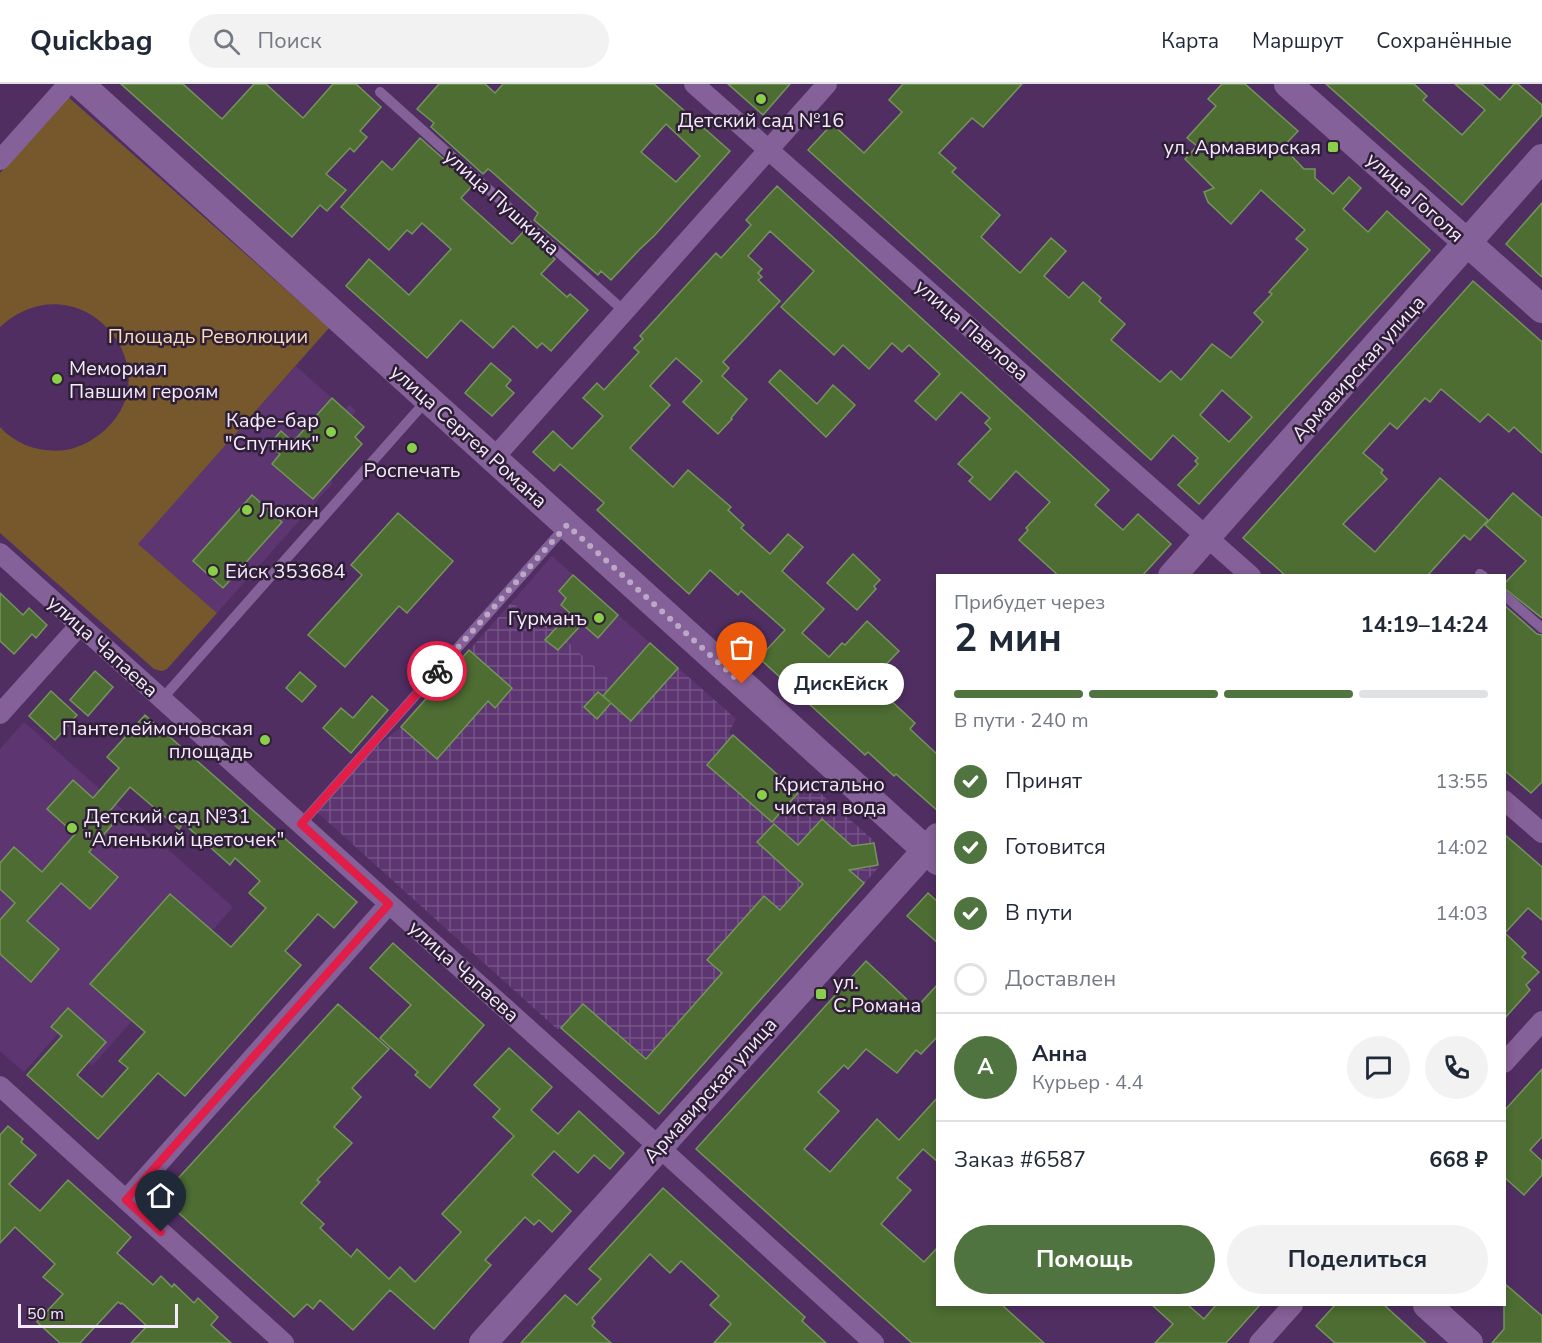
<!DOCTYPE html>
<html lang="ru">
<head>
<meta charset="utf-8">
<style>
  body { margin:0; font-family:"Nunito Sans",sans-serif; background:#f2f2f3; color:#1f2937; height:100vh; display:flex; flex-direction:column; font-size:22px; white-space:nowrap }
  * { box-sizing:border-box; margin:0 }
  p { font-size:20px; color:#747a83 }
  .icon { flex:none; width:33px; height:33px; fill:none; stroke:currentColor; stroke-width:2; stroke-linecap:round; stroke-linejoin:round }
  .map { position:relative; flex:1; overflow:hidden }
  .panel { position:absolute; left:936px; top:490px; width:570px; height:732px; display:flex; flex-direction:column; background:#fff; border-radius:0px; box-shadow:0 3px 9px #0003 }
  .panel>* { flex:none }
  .scale { position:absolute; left:18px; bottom:15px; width:160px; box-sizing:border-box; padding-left:6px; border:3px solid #f5e9fc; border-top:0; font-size:16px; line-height:21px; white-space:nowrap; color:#f5e9fc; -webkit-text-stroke:4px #2e1f36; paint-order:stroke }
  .pin { position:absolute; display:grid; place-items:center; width:51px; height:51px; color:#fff; margin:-62px -26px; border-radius:50% 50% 50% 0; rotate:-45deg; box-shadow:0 0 6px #0007 }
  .pin .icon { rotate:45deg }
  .courier { position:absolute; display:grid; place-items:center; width:60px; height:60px; margin:-30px; border:4px solid #e11d48; border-radius:50%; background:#fff; color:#222; box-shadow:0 2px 8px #0007 }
  .bubble { position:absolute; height:42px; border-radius:21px; background:#fff; box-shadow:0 3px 9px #0003; font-size:20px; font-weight:700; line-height:42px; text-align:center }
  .headline em { font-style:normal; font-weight:700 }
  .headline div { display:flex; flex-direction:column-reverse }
  .headline { display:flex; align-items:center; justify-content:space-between; height:102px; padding:0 18px }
  h1 { font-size:39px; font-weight:700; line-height:45px }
  .bar { display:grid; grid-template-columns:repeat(4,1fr); gap:9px 6px; align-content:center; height:72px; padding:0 18px }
  .bar i { height:8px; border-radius:4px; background:#e0e1e3 }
  .bar .selected { background:#4f743f }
  .bar p { grid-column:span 4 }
  .line { display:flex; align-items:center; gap:15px; padding:0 18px; border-top:2px solid #e0e1e3 }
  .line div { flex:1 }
  .round { display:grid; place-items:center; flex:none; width:63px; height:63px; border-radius:32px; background:#f2f2f3 }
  ol { padding:0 18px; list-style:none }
  li { display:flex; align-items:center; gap:18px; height:66px }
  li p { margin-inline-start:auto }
  li .icon { padding:6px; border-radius:50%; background:#4f743f; color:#fff; stroke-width:4 }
  li:last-child { color:#747a83 }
  li i { width:33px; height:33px; border:3px solid #e0e1e3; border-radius:50% }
  .button { display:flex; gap:12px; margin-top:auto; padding:12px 18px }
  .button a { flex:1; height:69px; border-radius:36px; background:#4f743f; color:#fff; font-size:24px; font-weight:700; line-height:69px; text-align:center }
  .button a+a { background:#f2f2f3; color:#1f2937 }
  header { display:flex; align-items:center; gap:36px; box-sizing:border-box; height:84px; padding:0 30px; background:#fff; border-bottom:2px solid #e0e1e3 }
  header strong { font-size:28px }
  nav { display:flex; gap:33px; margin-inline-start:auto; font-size:21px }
  .search { width:420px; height:54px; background:#f2f2f3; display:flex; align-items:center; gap:15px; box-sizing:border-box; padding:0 21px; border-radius:33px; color:#747a83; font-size:22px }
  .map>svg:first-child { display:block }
</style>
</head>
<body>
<header>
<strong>Quickbag</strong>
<div class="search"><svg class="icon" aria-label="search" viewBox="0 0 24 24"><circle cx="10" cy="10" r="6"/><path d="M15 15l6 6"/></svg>Поиск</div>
<nav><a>Карта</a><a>Маршрут</a><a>Сохранённые</a></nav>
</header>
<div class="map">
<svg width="1542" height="1259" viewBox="0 0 1542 1259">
  <defs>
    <pattern id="industrial-grid" width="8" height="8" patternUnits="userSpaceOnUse" patternTransform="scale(1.5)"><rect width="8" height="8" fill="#5d3671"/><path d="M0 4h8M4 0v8" fill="none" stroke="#755386"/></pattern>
  </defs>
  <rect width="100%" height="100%" fill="#502e62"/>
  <g fill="#5d3671">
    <polygon points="296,282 345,326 349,321 356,327 352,332 364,343 355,353 362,360 332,393 332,400 217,529 137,460"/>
    <polygon points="552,472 650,559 614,600 544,538 539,542 512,518"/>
    <polygon points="24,638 233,823 92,982 57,951 24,988 0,967 0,665"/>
  </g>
  <polygon fill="url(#industrial-grid)" points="512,518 539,542 544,537 614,600 650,559 736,635 729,648 798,709 811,701 873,756 877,781 876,781 878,784 659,1030 562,944 557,945 316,727 363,674 401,643"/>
  <path fill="#77582d" d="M67,12L329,244L138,460L217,529L167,585L162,587L154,585L0,449V343C17,362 42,369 66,366C82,363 95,355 106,345C173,282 78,173 0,243V89Z"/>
  <g fill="#4d6d33" stroke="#74965a" stroke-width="1.5" fill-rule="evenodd">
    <polygon points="121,0 183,0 222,35 254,0 266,0 303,34 333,0 356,0 381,23 360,47 367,53 354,68 350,64 326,90 346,106 327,127 320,121 292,153"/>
    <path d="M439,0H485L495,9L503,0H654L730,67L654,152L640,165L611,196L601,187L598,191L534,136L538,129L491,87L488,85L483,90L431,43L434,39L417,25ZM666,40L700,72L676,98L641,68Z"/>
    <polygon points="728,0 790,0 763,31"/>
    <path d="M903,0H1022L983,43L972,34L939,69L956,84L952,88L1000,131L981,153L1020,189L1051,154L1066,167L1044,192L1069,214L1083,198L1101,214L1099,217L1125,240L1111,256L1160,298L1171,287L1181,296L1212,260L1231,274L1263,238L1254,229L1272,210L1269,208L1308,165L1296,155L1305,146L1261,106L1231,140L1208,118L1204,108L1214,104L1185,75L1197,62L1187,54L1216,22L1208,15L1222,0H1245L1298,47L1283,63L1304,85H1315V94L1333,110L1349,93L1361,104L1343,125L1368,148L1387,127L1430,166L1199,420L1178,401L1198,380L1195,377L1198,374L1173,351L1151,376L808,66L832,40L864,69L902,28L889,16ZM1222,306L1252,333L1229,358L1200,331Z"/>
    <polygon points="1326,0 1414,0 1427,12 1423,16 1462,51 1485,26 1455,0 1482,0 1500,16 1514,0 1518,0 1542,21 1542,31 1462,121"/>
    <polygon points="420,54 473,101 461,114 512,160 524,147 555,175 541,190 567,213 570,210 588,226 551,267 542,259 537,264 513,242 493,264 461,236 427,274 346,202 369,175 409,211 451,165 422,139 412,150 407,146 389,166 341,123 382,77 392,86"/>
    <polygon points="777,102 1109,406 1095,421 1123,446 1138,430 1171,460 1142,492 1059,492 1019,456 1028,446 1026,444 1050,418 1016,387 990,416 969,397 973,393 958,380 991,345 985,339 990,334 961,308 936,336 915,317 940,290 909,261 902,268 892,259 869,285 843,261 834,271 781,223 814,187 770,147 748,172 762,185 758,189 762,193 758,196 780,217 723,278 729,284 722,292 747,315 731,334 732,335 718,350 683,318 702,297 676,274 650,302 670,321 630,364 673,403 688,386 731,423 728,426 744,441 741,444 770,470 788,450 803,463 782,487 824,525 802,549 829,573 842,559 845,561 867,537 899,567 870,597 915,639 910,645 938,671 938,727 896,690 894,692 868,668 865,671 759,574 785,546 741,507 738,511 710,486 689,510 597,426 604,419 560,380 554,387 533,368 553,347 572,365 603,332 583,314 597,299 604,306 639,268 634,264 643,255 640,252 716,169 721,174 751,141 746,136"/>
    <polygon points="1542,119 1542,193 1506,160"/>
    <polygon points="1473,197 1542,258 1542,369 1514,343 1509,348 1488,330 1480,338 1441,305 1430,318 1425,314 1397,345 1390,339 1363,369 1383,386 1381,389 1387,395 1343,440 1375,468 1440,394 1488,436 1470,456 1464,451 1427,492 1286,492 1243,454"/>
    <polygon points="491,279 511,296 506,302 514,309 492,332 465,309"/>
    <polygon points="780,286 817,320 833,301 855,321 826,353 769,298"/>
    <polygon points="332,314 364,343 355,353 362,360 313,415 272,380 280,370 269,361 281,347 293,358"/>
    <polygon points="1513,409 1542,434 1542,534 1504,504 1504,500 1526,477 1485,441"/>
    <polygon points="252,411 282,438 223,504 193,477"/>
    <polygon points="398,429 453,477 407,529 399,522 345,583 308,551 362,491 351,481"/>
    <polygon points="853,470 880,496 874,502 876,505 857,526 827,499"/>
    <polygon points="573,491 618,531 598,554 582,540 558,566 545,556 570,529 561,521 566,514 559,507"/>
    <polygon points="0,509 23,531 29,524 47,541 36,554 32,550 14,570 0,557"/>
    <polygon points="1504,521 1537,550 1542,551 1542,698 1531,709 1504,686"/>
    <polygon points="650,559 678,584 631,637 611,619 597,635 584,623 598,608 610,618 603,612"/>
    <polygon points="469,566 512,604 495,624 488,617 437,675 401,643"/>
    <polygon points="95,587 113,603 88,632 70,616"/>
    <polygon points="300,588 316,602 302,618 286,604"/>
    <polygon points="51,607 77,631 55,656 29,632"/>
    <polygon points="372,612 388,626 351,669 323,644 341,624 353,634"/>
    <polygon points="145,631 357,818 334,844 318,830 285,867 301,881 185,1012 158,989 98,1055 27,991 62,952 51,943 68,924 106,958 77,991 102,1013 128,984 119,977 145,948 90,900 170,810 231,863 266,824 249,809 260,797 235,774 230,781 183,739 179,745 130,703 109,728 117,735 89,768 118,793 90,825 61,799 27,837 59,865 31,898 0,870 0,836 15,819 0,805 0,779 14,763 42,788 75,750 47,725 73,696 93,714 119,684 107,673"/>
    <polygon points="733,651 798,709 772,738 707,681"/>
    <polygon points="822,735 852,762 874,759 878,781 849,786 864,799 659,1030 561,944 583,920 646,975 722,889 707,876 764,812 780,826 803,800 757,758 774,740 798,761"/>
    <polygon points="1504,750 1542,783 1542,836 1528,824 1505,849 1526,869 1522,873 1539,888 1526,901 1530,906 1504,935"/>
    <polygon points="928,809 938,818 938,859 907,832"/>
    <polygon points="393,859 484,941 430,1004 415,991 418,988 380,954 411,921 370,884"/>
    <polygon points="866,877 916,924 938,900 938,952 921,970 916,966 897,989 866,965 848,985 844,981 818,1008 839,1027 804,1065 830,1088 877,1035 899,1056 938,1013 938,1078 923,1065 897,1094 911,1106 881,1140 924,1178 938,1163 938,1221 1002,1221 1044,1259 912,1259 696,1065"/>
    <polygon points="338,920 389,965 352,1004 361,1013 334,1043 352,1059 317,1096 320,1098 301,1119 324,1140 320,1144 351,1173 357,1165 389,1195 400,1183 415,1198 461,1148 442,1130 514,1052 493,1033 500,1025 474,1001 509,964 552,1003 531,1026 558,1050 579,1027 624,1069 610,1085 594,1071 578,1089 554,1067 532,1091 571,1127 552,1148 539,1136 534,1141 525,1133 485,1176 491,1181 434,1245 390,1206 353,1246 320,1216 313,1225 307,1220 294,1233 161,1113"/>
    <polygon points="1542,985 1542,1053 1530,1066 1542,1077 1542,1091 1524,1111 1504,1093 1504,1027"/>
    <polygon points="8,1042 23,1055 21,1058 36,1071 9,1100 40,1127 68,1096 131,1153 117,1169 153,1201 161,1192 172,1203 174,1200 194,1219 198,1214 218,1233 211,1241 231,1259 131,1259 147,1242 122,1219 121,1220 118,1218 80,1259 60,1259 37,1238 63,1210 43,1193 55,1180 15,1143 0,1159 0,1051"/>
    <polygon points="663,1104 805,1233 802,1237 826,1259 714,1259 731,1240 710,1221 719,1212 681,1177 670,1189 650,1170 592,1234 595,1238 592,1242 611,1259 521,1259 565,1211 577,1221 601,1195 589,1185"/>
    <polygon points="1504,1199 1542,1232 1542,1259 1492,1259 1504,1245"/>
    <polygon points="1152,1221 1188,1221 1204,1235 1216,1221 1260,1221 1226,1259 1155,1259 1173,1240"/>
    <polygon points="1335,1221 1384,1221 1426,1259 1335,1259 1316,1242"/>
  </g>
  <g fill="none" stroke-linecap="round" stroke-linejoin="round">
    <g stroke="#846198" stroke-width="10">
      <polyline points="380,8 624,227"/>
      <polyline points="1480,490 1483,492"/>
      <polyline points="1504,511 1542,544"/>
      <polyline points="162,615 426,317"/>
      <polyline points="301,740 567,441"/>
    </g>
    <g stroke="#846198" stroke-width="20">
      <polyline points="694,0 1251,492"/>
      <polyline points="0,76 68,0"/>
      <polyline points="493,375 827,0"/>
      <polyline points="0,469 648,1053 874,1259"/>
      <polyline points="0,630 80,541"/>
      <polyline points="1504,716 1542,749"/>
      <polyline points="1504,979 1542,937"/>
      <polyline points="0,1002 284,1259"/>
      <polyline points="126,1116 389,820"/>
      <polyline points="1259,1259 1293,1221"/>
    </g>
    <g stroke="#846198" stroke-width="28">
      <polyline points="80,0 938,777"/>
      <polyline points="1288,0 1542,225"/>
      <polyline points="1172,492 1542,74"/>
      <polyline points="1427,1221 1469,1259"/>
      <polyline points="483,1259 938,753"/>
    </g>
  </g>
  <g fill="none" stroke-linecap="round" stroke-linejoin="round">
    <polyline stroke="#bba8c6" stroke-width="6" stroke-dasharray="0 10.8" points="437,587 567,441 742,600"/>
    <polyline stroke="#e11d48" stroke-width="8" points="161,1148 126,1116 389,820 301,740 437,587"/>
  </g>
  <g fill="#89cf49" stroke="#2e1f36" stroke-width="2">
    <circle cx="761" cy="15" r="6"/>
    <rect x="1327" y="57" width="12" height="12" rx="3"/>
    <circle cx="57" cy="295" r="6"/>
    <circle cx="331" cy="348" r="6"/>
    <circle cx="412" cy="364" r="6"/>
    <circle cx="247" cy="426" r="6"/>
    <circle cx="213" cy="487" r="6"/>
    <circle cx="599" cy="534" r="6"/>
    <circle cx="265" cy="656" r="6"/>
    <circle cx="762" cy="711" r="6"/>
    <circle cx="72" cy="744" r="6"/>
    <rect x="815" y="904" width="12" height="12" rx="3"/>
  </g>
  <g text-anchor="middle" stroke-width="5" stroke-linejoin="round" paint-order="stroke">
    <g font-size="20" fill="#f5e9fc" stroke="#2e1f36" text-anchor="start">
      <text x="761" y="43" text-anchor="middle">Детский сад №16</text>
      <text x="1321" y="70" text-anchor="end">ул. Армавирская</text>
      <text x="69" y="291">Мемориал<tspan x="69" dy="23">Павшим героям</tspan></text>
      <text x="319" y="343" text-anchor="end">Кафе-бар<tspan x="319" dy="23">"Спутник"</tspan></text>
      <text x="412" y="393" text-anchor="middle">Роспечать</text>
      <text x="259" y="433">Локон</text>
      <text x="225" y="494">Ейск 353684</text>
      <text x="587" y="541" text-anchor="end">Гурманъ</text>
      <text x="253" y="651" text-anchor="end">Пантелеймоновская<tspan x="253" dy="23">площадь</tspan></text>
      <text x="774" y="707">Кристально<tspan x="774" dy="23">чистая вода</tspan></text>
      <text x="84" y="739">Детский сад №31<tspan x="84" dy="23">"Аленький цветочек"</tspan></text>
      <text x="833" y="905">ул.<tspan x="833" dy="23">С.Романа</tspan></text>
    </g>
    <g font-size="20" fill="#f5e9fc" stroke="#2e1f36">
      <text transform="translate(1415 113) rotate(42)" y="7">улица Гоголя</text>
      <text transform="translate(502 118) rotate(42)" y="7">улица Пушкина</text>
      <text transform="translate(972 246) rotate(41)" y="7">улица Павлова</text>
      <text transform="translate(1358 284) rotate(-48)" y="7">Армавирская улица</text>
      <text transform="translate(469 352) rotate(42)" y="7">улица Сергея Романа</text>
      <text transform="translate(103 562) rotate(42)" y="7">улица Чапаева</text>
      <text transform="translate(464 887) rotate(42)" y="7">улица Чапаева</text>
      <text transform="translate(710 1006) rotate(-48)" y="7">Армавирская улица</text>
    </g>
    <g font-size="20" fill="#fadcb7" stroke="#2e1f36">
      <text x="208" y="259">Площадь Революции</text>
    </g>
  </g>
</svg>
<div class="scale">50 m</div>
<div class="pin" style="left:742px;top:600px;background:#ea580c"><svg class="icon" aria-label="bag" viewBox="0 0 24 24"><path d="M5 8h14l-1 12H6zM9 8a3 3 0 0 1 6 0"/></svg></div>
<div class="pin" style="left:161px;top:1148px;background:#1f2937"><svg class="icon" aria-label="home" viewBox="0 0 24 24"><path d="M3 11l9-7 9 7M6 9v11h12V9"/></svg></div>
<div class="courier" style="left:437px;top:587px"><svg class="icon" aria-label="bike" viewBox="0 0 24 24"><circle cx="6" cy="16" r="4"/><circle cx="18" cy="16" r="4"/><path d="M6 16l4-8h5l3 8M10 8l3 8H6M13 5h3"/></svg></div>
<div class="bubble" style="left:778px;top:579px;width:126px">ДискЕйск</div>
<section class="panel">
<div class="headline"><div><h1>2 мин</h1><p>Прибудет через</p></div><em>14:19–14:24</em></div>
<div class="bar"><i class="selected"></i><i class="selected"></i><i class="selected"></i><i></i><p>В пути · 240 m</p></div>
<ol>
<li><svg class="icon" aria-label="check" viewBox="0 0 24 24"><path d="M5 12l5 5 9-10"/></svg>Принят<p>13:55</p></li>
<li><svg class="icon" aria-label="check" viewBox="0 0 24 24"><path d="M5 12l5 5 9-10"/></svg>Готовится<p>14:02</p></li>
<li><svg class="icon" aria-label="check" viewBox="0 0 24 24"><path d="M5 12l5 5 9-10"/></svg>В пути<p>14:03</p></li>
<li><i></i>Доставлен</li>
</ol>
<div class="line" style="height:108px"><b class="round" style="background:#4f743f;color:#fff">А</b><div><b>Анна</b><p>Курьер · 4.4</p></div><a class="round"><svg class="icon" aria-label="chat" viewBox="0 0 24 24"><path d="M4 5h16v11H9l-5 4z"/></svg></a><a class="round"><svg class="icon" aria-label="phone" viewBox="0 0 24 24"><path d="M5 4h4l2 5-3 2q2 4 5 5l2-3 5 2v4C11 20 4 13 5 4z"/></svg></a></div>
<div class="line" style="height:78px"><div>Заказ #6587</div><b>668 ₽</b></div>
<div class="button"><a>Помощь</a><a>Поделиться</a></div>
</section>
</div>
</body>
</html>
